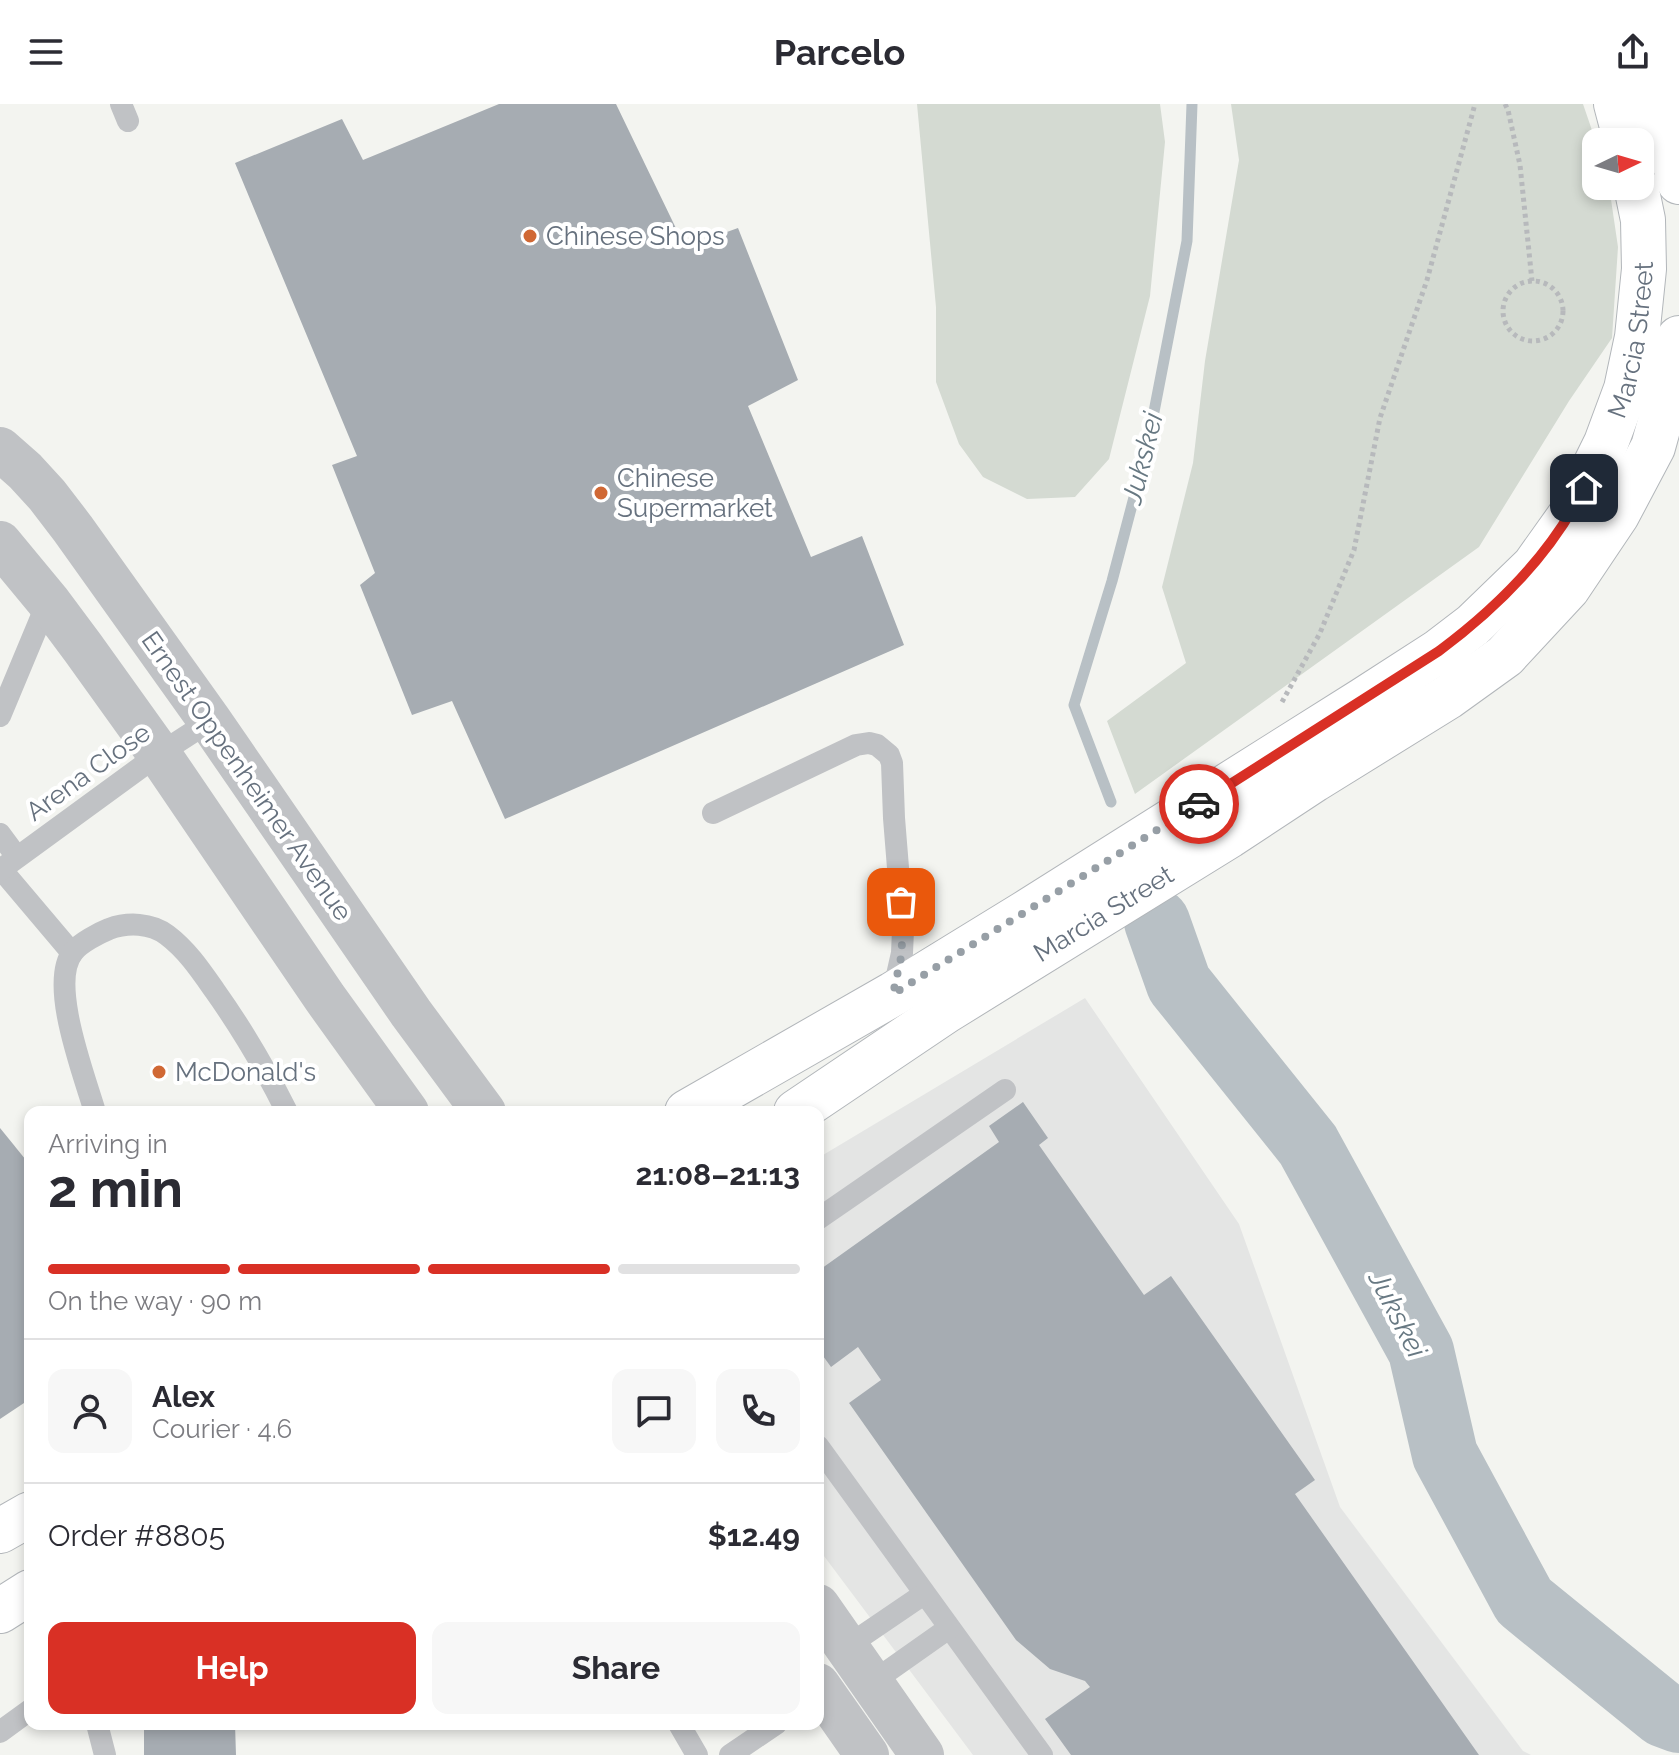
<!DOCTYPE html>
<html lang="en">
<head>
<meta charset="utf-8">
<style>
  body { margin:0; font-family:Raleway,sans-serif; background:#f7f7f7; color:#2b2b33; height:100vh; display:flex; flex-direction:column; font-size:30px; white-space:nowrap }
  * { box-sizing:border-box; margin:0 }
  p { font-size:26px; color:#7c7c81 }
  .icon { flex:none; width:44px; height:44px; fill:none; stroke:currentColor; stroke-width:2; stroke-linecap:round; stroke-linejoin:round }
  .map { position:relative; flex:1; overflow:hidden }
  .drawer { position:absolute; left:24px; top:1002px; width:800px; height:624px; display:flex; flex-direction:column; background:#fff; border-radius:16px; box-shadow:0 4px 12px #0003 }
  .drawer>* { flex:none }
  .needle { width:52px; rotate:85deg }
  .tools { position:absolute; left:1582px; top:24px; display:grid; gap:16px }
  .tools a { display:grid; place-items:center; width:72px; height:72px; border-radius:16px; background:#fff; box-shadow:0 4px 12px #0003; font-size:40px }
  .pin { position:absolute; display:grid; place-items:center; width:68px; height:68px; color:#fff; margin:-34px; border-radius:16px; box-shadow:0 4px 12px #0006 }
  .courier { position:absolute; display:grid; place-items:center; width:80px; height:80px; margin:-40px; border:6px solid #d93025; border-radius:50%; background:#fff; color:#222; box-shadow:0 2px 10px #0007 }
  .overview em { font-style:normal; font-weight:700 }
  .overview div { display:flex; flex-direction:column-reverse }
  .overview { display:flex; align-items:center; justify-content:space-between; height:136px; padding:0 24px }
  h1 { font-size:52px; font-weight:700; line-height:60px }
  .bar { display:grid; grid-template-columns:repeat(4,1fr); gap:12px 8px; align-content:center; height:96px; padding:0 24px }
  .bar i { height:10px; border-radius:6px; background:#e1e1e2 }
  .bar .on { background:#d93025 }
  .bar p { grid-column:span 4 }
  .line { display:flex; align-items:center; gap:20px; padding:0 24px; border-top:2px solid #e1e1e2 }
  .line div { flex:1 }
  .round { display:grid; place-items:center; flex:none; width:84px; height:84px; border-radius:16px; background:#f7f7f7 }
  .primary-button { display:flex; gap:16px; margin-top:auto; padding:16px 24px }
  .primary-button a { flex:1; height:92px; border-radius:16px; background:#d93025; color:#fff; font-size:32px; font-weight:700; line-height:92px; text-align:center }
  .primary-button a+a { background:#f7f7f7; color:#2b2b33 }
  header { display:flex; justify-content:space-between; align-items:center; height:104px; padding:0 24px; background:#fff; font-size:36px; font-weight:700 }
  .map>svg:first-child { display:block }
</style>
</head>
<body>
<header><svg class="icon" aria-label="menu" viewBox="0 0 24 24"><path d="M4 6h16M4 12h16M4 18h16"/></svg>Parcelo<svg class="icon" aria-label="share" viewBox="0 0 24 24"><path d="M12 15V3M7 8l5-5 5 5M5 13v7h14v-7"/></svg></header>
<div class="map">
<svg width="1679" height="1651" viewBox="0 0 1679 1651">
  <rect width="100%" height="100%" fill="#f3f4f0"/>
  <polygon fill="#e4e5e4" points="1085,894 1239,1120 1340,1403 1523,1647 1531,1651 973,1651 818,1444 818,1054"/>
  <g fill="#d4dad2">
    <polygon points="917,0 1160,0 1165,38 1150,192 1109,355 1075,393 1027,395 983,373 959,340 936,278 936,203"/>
    <polygon points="1231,0 1583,0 1596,38 1596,82 1609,82 1618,143 1612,234 1569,297 1479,443 1135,690 1107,617 1186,559 1162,483 1193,359 1205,257 1239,56"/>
  </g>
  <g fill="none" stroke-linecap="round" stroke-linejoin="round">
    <polyline stroke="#b8c0c5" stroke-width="11" points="1111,698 1074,601 1112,477 1147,344 1187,137 1192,0"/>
    <polyline stroke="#b8c0c5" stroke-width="66" points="1157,818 1179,880 1308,1041 1421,1247 1445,1351 1524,1497 1663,1610 1679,1616"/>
  </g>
  <g fill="#a6acb2">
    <polygon points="499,0 616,0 685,143 738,124 798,276 748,302 811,453 862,432 904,541 505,715 452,597 412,611 360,481 375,469 332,361 357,352 235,59 342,15 363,56"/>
    <polygon points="1023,998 1048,1034 1039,1041 1144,1191 1171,1172 1315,1376 1295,1390 1479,1651 1071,1651 1045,1615 1090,1583 1085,1577 1050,1565 1016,1536 849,1299 881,1276 858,1243 831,1263 818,1245 818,1167 999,1038 989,1022"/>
    <polygon points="0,1024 30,1061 30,1295 0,1315"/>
    <polygon points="144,1620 235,1620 236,1651 144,1651"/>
  </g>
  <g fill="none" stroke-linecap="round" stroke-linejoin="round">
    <defs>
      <g id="secondary">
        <polyline points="1616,0 1626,38"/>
        <polyline points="1660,0 1679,78"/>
        <path id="s1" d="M687,1008L893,890L1025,809L1363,596L1439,547L1473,521L1534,462L1571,410L1606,339L1626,285L1637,233L1644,165L1643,116L1636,82"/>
        <path id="s2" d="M796,1008L946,907L1229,732L1314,676L1448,593L1505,552L1568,484L1617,411L1653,343L1671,278L1679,234"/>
        <polyline points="0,1427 30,1410"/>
        <polyline points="0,1507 30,1488"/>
      </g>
    </defs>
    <use href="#secondary" stroke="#b2b6ba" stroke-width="46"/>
    <g stroke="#b7b9bc" stroke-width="5" stroke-dasharray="4 4" stroke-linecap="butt">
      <polyline points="1505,0 1508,6 1520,61 1532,177"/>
      <circle cx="1533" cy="207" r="30"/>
      <polyline points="1282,598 1320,529 1354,446 1380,314 1427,176 1475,0"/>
    </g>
    <g stroke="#c0c2c5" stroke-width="22">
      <polyline points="121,0 128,17"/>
      <polyline points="0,612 48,497"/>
      <polyline points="713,709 856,641 869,639 877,641 889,651 892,659 894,714 903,826 902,849 893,889"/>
      <polyline points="0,730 17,753"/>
      <polyline points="1,765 72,849"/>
      <polyline points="0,766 159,650 210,617"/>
      <path d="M95,1008C85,973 48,879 73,848C80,839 99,829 109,825C128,818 151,819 167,831C187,846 201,867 215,887C242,925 266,966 287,1008"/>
      <polyline points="818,1115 1005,986"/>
      <polyline points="818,1342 1042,1651"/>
      <polyline points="846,1543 924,1490"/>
      <polyline points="871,1579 949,1524"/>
      <polyline points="97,1620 105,1651"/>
      <polyline points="679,1620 697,1651"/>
      <polyline points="0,1628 30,1606"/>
      <polyline points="730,1651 776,1620"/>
    </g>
    <g stroke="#c0c2c5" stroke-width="44">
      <polyline points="0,345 25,367 47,391 73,425 210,617 411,909 484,1008"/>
      <polyline points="0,439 48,497 83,544 159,650 325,894 407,1008"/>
    </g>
    <g stroke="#c0c2c5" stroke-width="44">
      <polyline points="818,1502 922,1651"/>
      <polyline points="818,1581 867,1651"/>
    </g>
    <use href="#secondary" stroke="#fff" stroke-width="44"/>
  </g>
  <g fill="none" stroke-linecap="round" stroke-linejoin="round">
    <polyline stroke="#979fa6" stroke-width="8" stroke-dasharray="0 14.4" points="901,798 902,849 893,890 1199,700"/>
    <path stroke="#d93025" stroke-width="10" d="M1199,700L1439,547C1498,503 1551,451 1584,384"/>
  </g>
  <g fill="#d06834" stroke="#fff" stroke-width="3">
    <circle cx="530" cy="132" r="8"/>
    <circle cx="601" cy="389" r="8"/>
    <circle cx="159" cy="968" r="8"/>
  </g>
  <g text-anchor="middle" stroke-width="8" stroke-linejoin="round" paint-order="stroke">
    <g font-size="26" fill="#66717e" stroke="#fff" text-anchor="start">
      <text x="546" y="141">Chinese Shops</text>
      <text x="617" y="383">Chinese<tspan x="617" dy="30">Supermarket</tspan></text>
      <text x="175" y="977">McDonald's</text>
    </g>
    <g font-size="26" fill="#66717e" stroke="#fff">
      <text dy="9" stroke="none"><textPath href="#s1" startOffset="1260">Marcia Street</textPath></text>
      <text transform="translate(88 668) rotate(-36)" y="9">Arena Close</text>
      <text transform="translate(247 672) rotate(55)" y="9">Ernest Oppenheimer Avenue</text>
      <text dy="9" stroke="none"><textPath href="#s2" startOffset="366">Marcia Street</textPath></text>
    </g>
    <g font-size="28" font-style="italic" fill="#677882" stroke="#fff">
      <text transform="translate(1142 354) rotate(-76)" y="10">Jukskei</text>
      <text transform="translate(1398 1210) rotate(63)" y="10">Jukskei</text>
    </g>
  </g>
</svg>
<div class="tools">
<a><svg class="needle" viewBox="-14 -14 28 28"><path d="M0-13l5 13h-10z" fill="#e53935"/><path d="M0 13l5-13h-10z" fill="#7c7c81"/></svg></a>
</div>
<div class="pin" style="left:901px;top:798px;background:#ea580c"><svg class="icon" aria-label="bag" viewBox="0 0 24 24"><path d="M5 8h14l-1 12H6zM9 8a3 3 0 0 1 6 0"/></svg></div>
<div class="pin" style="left:1584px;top:384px;background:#1f2937"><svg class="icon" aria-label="home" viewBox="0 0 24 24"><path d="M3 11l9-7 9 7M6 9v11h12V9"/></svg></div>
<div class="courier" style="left:1199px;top:700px"><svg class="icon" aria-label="car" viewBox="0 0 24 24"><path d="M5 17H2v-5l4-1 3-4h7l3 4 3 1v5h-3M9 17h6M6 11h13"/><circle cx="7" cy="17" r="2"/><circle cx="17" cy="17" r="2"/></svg></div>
<section class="drawer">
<div class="overview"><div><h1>2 min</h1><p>Arriving in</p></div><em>21:08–21:13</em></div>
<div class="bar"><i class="on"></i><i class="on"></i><i class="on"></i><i></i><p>On the way · 90 m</p></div>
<div class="line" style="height:144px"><a class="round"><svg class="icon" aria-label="person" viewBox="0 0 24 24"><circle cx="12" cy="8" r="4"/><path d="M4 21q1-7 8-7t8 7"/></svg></a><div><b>Alex</b><p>Courier · 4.6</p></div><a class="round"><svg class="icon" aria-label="chat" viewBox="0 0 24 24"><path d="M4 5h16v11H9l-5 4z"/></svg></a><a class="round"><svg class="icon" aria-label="phone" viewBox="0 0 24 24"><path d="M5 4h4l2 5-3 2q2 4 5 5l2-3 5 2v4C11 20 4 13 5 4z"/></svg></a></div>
<div class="line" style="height:104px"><div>Order #8805</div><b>$12.49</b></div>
<div class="primary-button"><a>Help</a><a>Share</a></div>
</section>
</div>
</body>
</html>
